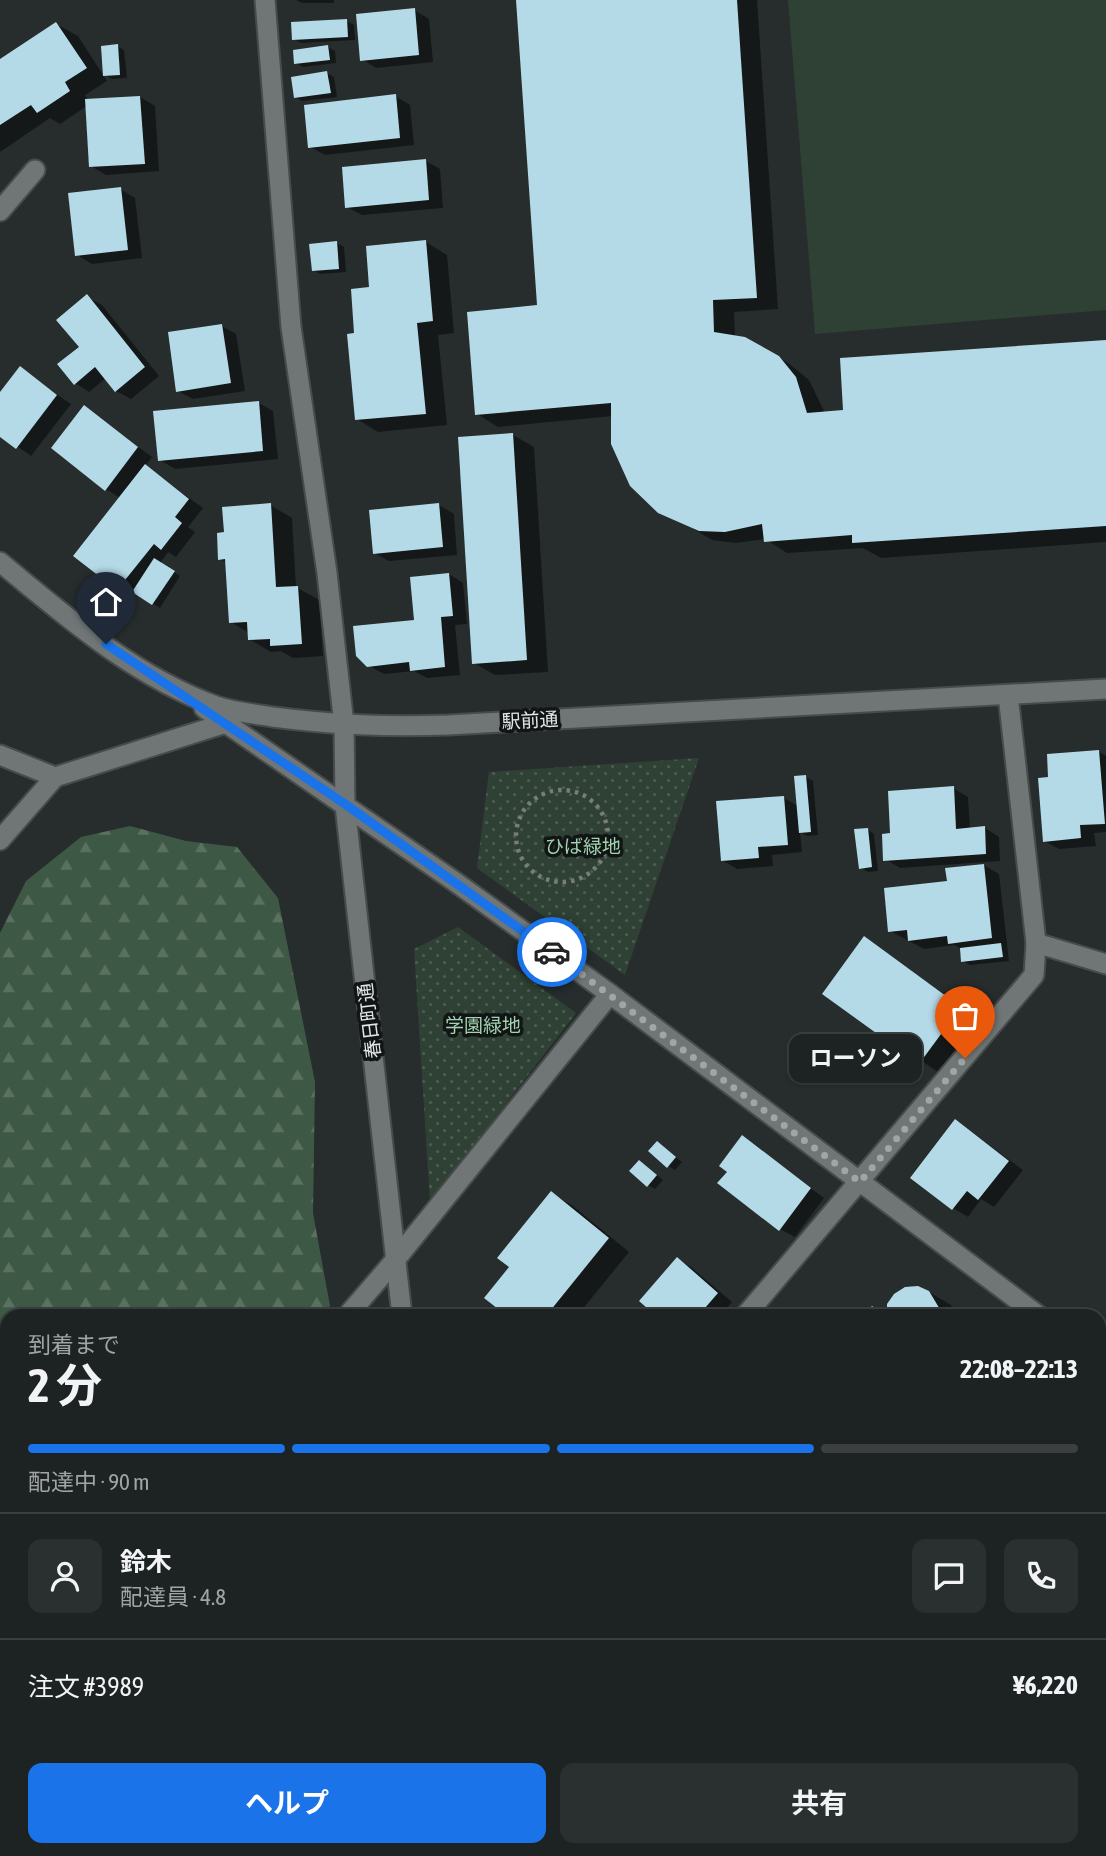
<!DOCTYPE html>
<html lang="ja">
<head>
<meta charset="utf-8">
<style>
  body { margin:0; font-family:"Asap Condensed","Noto Sans JP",sans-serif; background:#2a2f2f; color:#f1f3f6; height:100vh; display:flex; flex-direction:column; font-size:26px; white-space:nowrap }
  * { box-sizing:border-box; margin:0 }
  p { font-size:23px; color:#a0a4a5 }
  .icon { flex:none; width:38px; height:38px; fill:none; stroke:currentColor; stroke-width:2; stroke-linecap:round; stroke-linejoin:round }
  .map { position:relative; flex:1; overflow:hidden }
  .drawer { position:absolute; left:0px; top:1309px; width:1106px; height:548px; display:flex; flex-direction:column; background:#1d2222; border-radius:21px 21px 0 0; box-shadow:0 2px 5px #0004,0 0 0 2px #3b3f40 }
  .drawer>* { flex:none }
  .pin { position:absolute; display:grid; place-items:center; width:60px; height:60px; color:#fff; margin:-72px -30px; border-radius:50% 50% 50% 0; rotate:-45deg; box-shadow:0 0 7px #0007 }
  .pin .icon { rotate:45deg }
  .courier { position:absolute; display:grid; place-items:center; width:70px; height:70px; margin:-35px; border:5px solid #1a73e8; border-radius:50%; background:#fff; color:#222; box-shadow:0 2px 9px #0007 }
  .bubble { position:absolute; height:49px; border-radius:14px; background:#1d2222; box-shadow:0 2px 5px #0004,0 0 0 2px #3b3f40; font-size:23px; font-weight:700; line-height:49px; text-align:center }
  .head em { font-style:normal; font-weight:700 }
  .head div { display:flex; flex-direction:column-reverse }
  .head { display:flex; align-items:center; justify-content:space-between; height:119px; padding:0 28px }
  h1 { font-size:46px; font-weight:700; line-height:52px }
  .bar { display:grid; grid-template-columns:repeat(4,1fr); gap:10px 7px; align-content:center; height:84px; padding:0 28px }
  .bar i { height:9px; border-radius:5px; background:#3b3f40 }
  .bar .active { background:#1a73e8 }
  .bar p { grid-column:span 4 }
  .line { display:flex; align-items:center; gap:18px; padding:0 28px; border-top:2px solid #3b3f40 }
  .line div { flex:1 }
  .round { display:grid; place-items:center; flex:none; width:74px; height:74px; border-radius:14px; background:#2a2f2f }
  .action { display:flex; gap:14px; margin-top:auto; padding:14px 28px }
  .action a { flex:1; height:80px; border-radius:14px; background:#1a73e8; color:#fff; font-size:28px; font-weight:700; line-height:80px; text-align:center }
  .action a+a { background:#2a2f2f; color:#f1f3f6 }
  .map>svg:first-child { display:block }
</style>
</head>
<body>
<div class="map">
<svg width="1106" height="1856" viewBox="0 0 1106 1856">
  <defs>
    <pattern id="forest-firs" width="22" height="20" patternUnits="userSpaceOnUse" patternTransform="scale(1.75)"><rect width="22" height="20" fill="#3e5846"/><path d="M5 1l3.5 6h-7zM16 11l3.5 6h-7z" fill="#5a7061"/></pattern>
    <pattern id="park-dots" width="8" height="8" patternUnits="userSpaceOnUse" patternTransform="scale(1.75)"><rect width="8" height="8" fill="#2f4134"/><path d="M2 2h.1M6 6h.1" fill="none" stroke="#4d5c51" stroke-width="1.8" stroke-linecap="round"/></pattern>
  </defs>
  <rect width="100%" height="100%" fill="#272d2d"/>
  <polygon fill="#2f4134" points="788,0 1106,0 1106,310 815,334"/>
  <g fill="url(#forest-firs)">
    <polygon points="130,826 186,841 237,847 278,898 315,1082 313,1213 330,1306 321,1316 7,1316 7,1352 0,1344 0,933 26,881 81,837"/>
    <polygon points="7,1589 7,1678 0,1686 0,1595"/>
  </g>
  <g fill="url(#park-dots)">
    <polygon points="699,758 625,975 477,868 489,772"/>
    <polygon points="458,927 576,1013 430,1202 414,949"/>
    <polygon points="917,1850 1068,1850 1068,1856 866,1856"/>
  </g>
  <g fill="#0007">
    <polygon points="296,0 334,0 334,3 302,3"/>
    <polygon points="518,0 757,0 778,309 734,312 735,336 787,362 809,380 825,413 845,411 1106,342 1106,542 881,558 863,548 787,553 765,539 736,543 712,540 645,500 613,416 498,427 477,414 539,307"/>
    <polygon points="414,10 429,19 433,62 376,68 362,59"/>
    <polygon points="347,21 354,25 355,40 301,43 294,39"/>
    <polygon points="56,24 78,36 107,81 85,95 89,101 140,97 155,106 159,171 106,175 91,166 87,106 60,124 50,118 0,152 0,61"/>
    <polygon points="117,46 124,50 127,78 112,79 105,75"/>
    <polygon points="328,47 335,51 336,63 303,67 296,63"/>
    <polygon points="327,73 334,77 337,97 302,101 295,97"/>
    <polygon points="395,96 410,105 414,145 325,155 310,147"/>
    <polygon points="426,161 440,169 443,208 362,215 347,207"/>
    <polygon points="120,189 135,198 142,258 92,264 77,255"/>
    <polygon points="426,242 447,255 454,333 438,335 447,425 378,432 357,419 356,335 371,289"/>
    <polygon points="337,243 344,247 346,272 320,274 313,270"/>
    <polygon points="87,297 102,305 159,376 131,399 116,391 106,378 89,392 75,383"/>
    <polygon points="222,326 236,334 245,391 193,399 178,391"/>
    <polygon points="20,369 71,404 31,456 0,434 0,395"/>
    <polygon points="259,403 273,411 278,459 175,469 160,460"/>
    <polygon points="84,408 152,457 145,466 203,508 188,527 195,532 176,557 168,552 160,563 180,576 160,608 136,593 133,597 118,589 75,555 120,498 106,489"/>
    <polygon points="513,435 534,447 548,672 495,675 474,663"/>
    <polygon points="270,505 292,518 296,587 319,600 323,656 293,658 281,651 271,652 249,639 249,633 231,622 227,563 220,559 225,534"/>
    <polygon points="439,505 454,514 457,555 389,561 374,553"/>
    <polygon points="449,574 463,583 467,624 455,625 460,675 427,678 414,671 384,674 369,666 416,621"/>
    <polygon points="1098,751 1106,756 1106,832 1094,833 1096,846 1059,849 1044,841 1050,779"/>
    <polygon points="806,777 813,781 818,835 807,836 800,832 802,852 772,855 773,866 737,869 722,860 784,798 798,806"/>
    <polygon points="953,788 968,797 970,829 985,828 999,837 1000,861 900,868 885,859 892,835"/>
    <polygon points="867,829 874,834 878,871 868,872 861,868"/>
    <polygon points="982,864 999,874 1009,961 970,965 963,961 962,949 954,945 924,949 890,931 949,882"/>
    <polygon points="864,938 981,1020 942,1075 824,993"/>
    <polygon points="956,1121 1023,1170 994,1207 981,1199 968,1217 953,1208"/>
    <polygon points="743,1138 824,1198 795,1237 780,1229 729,1172"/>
    <polygon points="657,1143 682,1162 675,1170 668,1166"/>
    <polygon points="646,1166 663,1180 655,1189 648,1185"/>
    <polygon points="551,1193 573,1206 629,1252 577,1316 510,1316 511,1267"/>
    <polygon points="678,1259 692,1268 732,1302 720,1316 658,1316"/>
    <polygon points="929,1292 951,1305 959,1316 889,1316"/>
    <polygon points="7,1829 7,1850 101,1850 96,1856 1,1856 0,1837"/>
    <polygon points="368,1850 429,1850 430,1856 368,1856"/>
  </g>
  <g fill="#b5dae7">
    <polygon points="516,0 737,0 757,298 713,300 714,332 745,337 779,356 796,377 807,413 843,410 840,358 1106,340 1106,526 852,543 852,535 764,542 762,524 725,532 699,531 658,513 630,486 611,444 611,403 475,415 467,312 537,305"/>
    <polygon points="415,8 419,55 360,61 356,14"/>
    <polygon points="347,19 348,37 292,40 291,22"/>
    <polygon points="56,22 87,68 65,82 70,91 37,113 31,105 0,125 0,59"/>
    <polygon points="118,44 120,75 103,76 101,46"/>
    <polygon points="328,45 330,60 294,64 293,50"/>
    <polygon points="327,71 331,93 294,98 291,77"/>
    <polygon points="396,94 400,138 308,148 304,105"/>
    <polygon points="140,96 145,164 89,167 85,99"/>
    <polygon points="426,159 429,200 345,208 342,167"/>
    <polygon points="121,187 128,250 75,256 68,193"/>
    <polygon points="426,240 433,321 417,323 426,414 355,420 347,334 354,333 351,289 369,287 366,246"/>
    <polygon points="337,241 339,269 312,271 309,244"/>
    <polygon points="87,294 145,367 115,392 95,367 74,385 57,364 79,347 56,320"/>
    <polygon points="222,324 231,383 176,392 168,332"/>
    <polygon points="20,366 57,395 16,449 0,437 0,392"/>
    <polygon points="259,401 263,451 158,461 153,411"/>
    <polygon points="84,405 138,447 105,491 51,448"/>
    <polygon points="513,433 527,660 472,664 458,437"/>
    <polygon points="145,464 189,499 175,517 182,523 161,550 154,544 117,590 73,556"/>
    <polygon points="271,503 276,587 298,586 302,644 270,646 270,639 248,640 247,622 229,623 225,559 218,560 217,533 224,532 222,507"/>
    <polygon points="439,503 443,547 373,554 369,510"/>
    <polygon points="154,558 175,571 152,605 132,592"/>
    <polygon points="449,573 453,616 441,617 445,667 410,671 409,662 367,667 356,656 353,626 414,620 410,577"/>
    <polygon points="1099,750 1105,824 1080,825 1081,838 1043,842 1038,778 1048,777 1047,754"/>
    <polygon points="806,775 811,832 799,833 794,776"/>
    <polygon points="954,786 956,829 985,826 986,854 883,861 882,834 890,833 888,791"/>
    <polygon points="784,796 788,845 758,847 759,858 721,861 716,801"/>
    <polygon points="868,828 872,867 859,869 854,829"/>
    <polygon points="984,864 992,938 948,944 947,936 908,941 907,930 888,932 884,888 947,881 945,868"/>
    <polygon points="864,936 961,1007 919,1064 822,994"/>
    <polygon points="1001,943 1003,957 961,962 960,948"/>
    <polygon points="955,1119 1009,1161 978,1200 967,1191 952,1210 910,1178"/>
    <polygon points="742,1135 811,1188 779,1231 717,1183 727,1172 719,1166"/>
    <polygon points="657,1141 676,1157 667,1168 648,1151"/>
    <polygon points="639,1160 657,1175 647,1187 629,1171"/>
    <polygon points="551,1191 609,1238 546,1316 507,1316 484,1298 509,1267 497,1258"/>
    <polygon points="677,1257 718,1293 698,1316 656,1316 639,1301"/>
    <polygon points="918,1286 929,1291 944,1316 887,1316 887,1304 894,1294 905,1287"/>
    <polygon points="872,1306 885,1316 863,1316"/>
    <polygon points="1106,1635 1106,1688 1099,1683 1099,1645"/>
    <polygon points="7,1827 7,1850 69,1850 64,1856 0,1856 0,1835"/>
    <polygon points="366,1850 416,1850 417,1856 367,1856"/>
  </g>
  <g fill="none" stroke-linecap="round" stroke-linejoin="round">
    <defs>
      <g id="service">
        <polyline points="0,211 35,170"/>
        <polyline points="0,755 55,777"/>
        <polyline points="0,840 55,777 226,723"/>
        <polyline points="128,1856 134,1850"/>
      </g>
      <g id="minor">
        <polyline points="265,0 291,327 327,573 344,725"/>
        <polyline points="1036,943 1106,964"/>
        <polyline points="347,1316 396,1259 610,994"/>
        <polyline points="745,1316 1034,975 1036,943 1008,695"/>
        <polyline points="0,1714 7,1706"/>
        <polyline points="1099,1798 1106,1789"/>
        <polyline points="813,1850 814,1856"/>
        <polyline points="284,1856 290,1850"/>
        <polyline points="703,1856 747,1850"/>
        <polyline points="1089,1856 1089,1850"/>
      </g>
      <g id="tertiary">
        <path d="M0,562C65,616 135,677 216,706C234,712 254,714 273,717C335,725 385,727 448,725L1106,689"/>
        <polyline points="204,708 454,881 610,994 1039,1316"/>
        <polyline points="344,725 345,805 402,1316"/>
        <polyline points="1099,1361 1106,1366"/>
        <polyline points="469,1850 470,1856"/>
      </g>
    </defs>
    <use href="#service" stroke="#474b4b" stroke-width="23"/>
    <use href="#minor" stroke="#474b4b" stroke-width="23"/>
    <use href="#tertiary" stroke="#474b4b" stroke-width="23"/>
    <circle stroke="#777c7c" stroke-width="4.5" stroke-dasharray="3.5 5" stroke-linecap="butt" cx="562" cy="836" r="46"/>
    <use href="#service" stroke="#707676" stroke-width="19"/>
    <use href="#minor" stroke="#707676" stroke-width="19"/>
    <use href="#tertiary" stroke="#707676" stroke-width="19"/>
  </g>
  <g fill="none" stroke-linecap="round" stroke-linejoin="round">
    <polyline stroke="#a1a5a5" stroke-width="7" stroke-dasharray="0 12.6" points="552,952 860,1182 965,1058"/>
    <polyline stroke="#1a73e8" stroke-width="9" points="106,644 345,804 552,952"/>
  </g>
  <g text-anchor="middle" stroke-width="7" stroke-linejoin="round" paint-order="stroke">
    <g font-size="19" fill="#e2e6e6" stroke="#121515">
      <text transform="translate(530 720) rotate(-3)" y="7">駅前通</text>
      <text transform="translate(369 1021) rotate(-97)" y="7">春日町通</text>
    </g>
    <g font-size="19" fill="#a1d3af" stroke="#121515">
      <text x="583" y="853">ひば緑地</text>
      <text x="483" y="1032">学園緑地</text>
    </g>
  </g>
</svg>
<div class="pin" style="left:965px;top:1058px;background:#ea580c"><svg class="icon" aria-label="bag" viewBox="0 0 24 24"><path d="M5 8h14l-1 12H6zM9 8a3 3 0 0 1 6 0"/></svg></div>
<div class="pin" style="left:106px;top:644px;background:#1f2937"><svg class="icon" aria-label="home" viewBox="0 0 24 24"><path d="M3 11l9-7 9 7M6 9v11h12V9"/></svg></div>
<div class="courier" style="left:552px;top:952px"><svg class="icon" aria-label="car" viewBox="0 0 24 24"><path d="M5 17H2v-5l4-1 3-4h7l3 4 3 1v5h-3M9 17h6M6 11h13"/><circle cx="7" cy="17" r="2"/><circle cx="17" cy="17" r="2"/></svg></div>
<div class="bubble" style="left:789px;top:1034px;width:133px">ローソン</div>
<section class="drawer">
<div class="head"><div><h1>2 分</h1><p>到着まで</p></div><em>22:08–22:13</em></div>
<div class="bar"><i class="active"></i><i class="active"></i><i class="active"></i><i></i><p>配達中 · 90 m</p></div>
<div class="line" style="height:126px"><a class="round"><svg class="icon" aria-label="person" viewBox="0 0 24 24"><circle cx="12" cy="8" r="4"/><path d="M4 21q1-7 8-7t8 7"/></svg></a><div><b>鈴木</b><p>配達員 · 4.8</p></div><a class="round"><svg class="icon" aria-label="chat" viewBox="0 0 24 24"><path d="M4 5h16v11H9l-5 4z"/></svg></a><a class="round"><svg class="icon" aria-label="phone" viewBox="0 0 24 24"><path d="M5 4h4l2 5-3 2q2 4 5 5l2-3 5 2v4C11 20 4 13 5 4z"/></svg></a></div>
<div class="line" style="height:91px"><div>注文 #3989</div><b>¥6,220</b></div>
<div class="action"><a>ヘルプ</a><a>共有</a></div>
</section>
</div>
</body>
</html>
